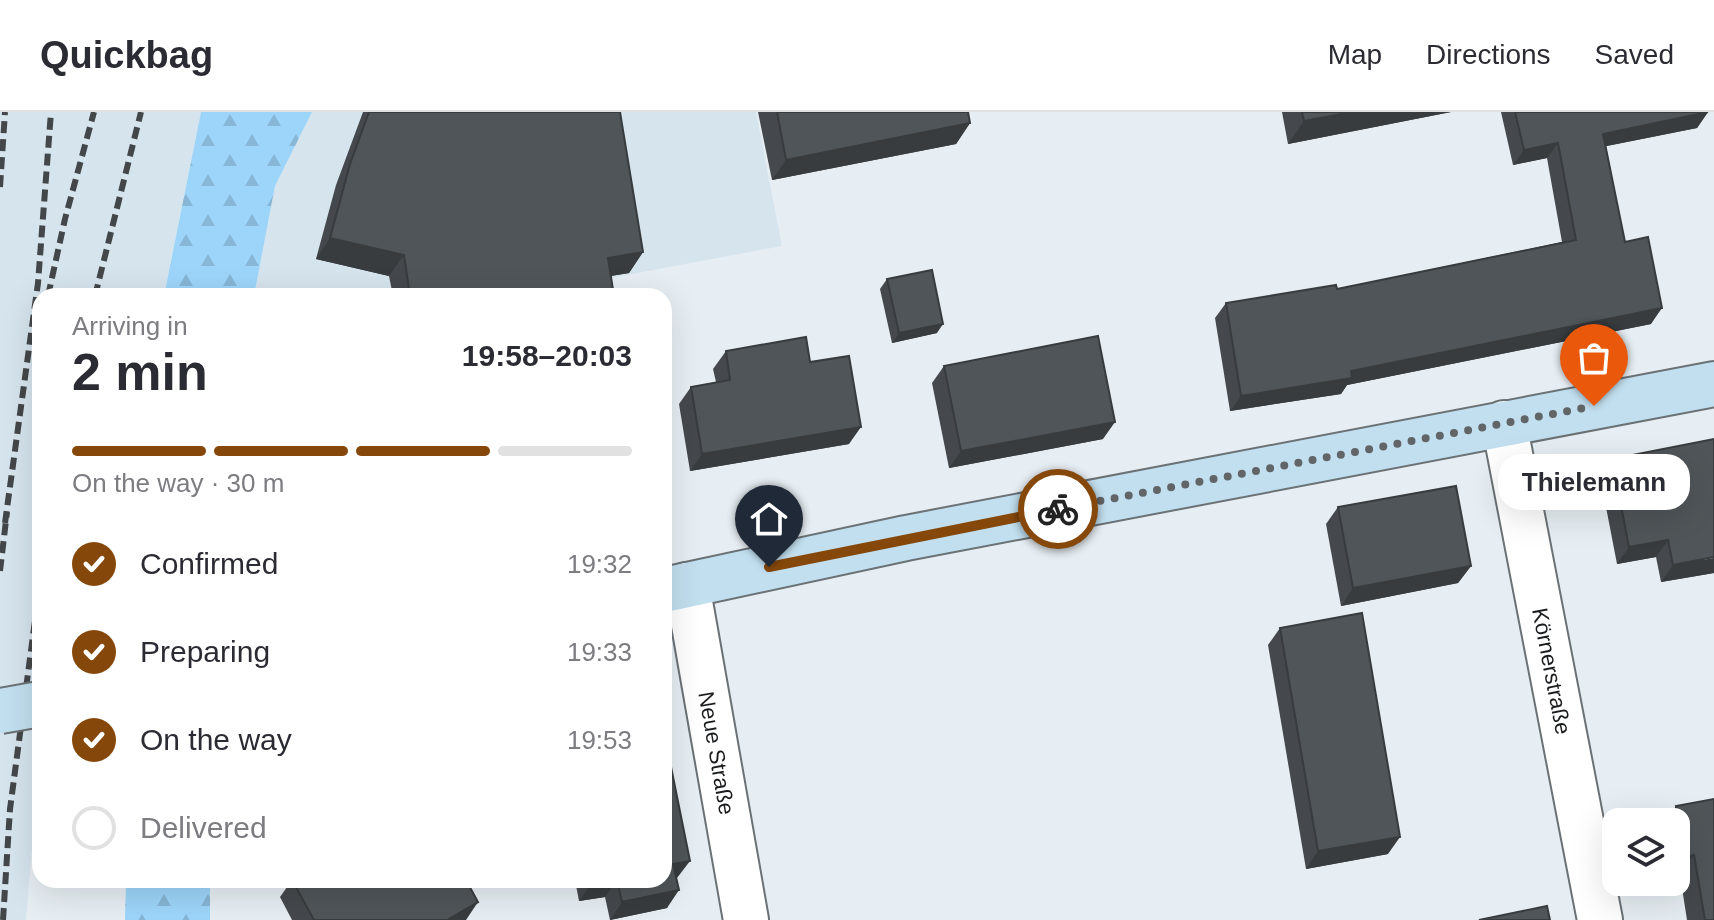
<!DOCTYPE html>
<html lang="en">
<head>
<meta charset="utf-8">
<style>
  body { margin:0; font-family:Helvetica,sans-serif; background:#f7f7f7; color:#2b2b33; height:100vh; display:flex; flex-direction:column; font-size:30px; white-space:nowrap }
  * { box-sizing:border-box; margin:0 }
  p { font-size:26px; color:#7c7c81 }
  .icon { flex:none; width:44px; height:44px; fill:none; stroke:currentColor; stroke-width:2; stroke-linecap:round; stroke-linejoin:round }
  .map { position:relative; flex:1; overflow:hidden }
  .side { position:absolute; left:32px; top:176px; width:640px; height:600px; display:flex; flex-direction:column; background:#fff; border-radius:24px; box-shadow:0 8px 32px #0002 }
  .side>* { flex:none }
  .tools { position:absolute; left:1602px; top:696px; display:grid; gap:16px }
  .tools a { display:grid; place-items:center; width:88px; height:88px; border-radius:16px; background:#fff; box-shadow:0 8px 32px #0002; font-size:40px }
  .pin { position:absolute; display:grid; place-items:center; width:68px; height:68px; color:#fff; margin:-82px -34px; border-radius:50% 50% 50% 0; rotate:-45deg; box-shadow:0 0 8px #0007 }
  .pin .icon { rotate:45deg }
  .courier { position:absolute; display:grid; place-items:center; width:80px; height:80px; margin:-40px; border:6px solid #86480a; border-radius:50%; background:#fff; color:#222; box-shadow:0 2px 10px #0007 }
  .bubble { position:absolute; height:56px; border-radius:24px; background:#fff; box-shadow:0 8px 32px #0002; font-size:26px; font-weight:600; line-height:56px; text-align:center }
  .head em { font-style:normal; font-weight:600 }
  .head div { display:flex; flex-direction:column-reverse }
  .head { display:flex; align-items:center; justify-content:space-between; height:136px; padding:0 40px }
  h1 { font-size:52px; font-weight:600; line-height:60px }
  .bar { display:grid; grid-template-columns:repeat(4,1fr); gap:12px 8px; align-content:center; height:96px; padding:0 40px }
  .bar i { height:10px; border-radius:6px; background:#e1e1e2 }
  .bar .selected { background:#86480a }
  .bar p { grid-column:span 4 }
  ol { padding:0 40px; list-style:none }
  li { display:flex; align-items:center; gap:24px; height:88px }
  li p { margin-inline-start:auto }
  li .icon { padding:8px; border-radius:50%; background:#86480a; color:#fff; stroke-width:4 }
  li:last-child { color:#7c7c81 }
  li i { width:44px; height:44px; border:4px solid #e1e1e2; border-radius:50% }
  header { display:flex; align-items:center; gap:48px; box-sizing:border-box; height:112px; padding:0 40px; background:#fff; border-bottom:2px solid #e1e1e2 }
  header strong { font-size:38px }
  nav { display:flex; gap:44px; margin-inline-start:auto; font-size:28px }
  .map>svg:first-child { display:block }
</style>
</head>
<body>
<header>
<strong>Quickbag</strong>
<nav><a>Map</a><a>Directions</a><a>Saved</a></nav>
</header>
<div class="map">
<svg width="1714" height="808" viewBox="0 0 1714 808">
  <defs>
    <pattern id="forest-firs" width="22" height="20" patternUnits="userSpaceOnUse" patternTransform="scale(2)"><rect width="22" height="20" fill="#9dd5fa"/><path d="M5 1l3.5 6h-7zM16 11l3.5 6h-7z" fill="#87b6d6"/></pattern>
  </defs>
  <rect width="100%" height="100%" fill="#e7eef3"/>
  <g fill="#d6e4ee">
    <polygon points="0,0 201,0 164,184 40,184 40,639 26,808 0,808"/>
    <polygon points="312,0 756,0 782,134 605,167 607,184 254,184 275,74"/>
  </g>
  <g fill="url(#forest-firs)">
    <polygon points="201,0 312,0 275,74 254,184 164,184"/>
    <polygon points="126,768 210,768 210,808 125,808"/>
  </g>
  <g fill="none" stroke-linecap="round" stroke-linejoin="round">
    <defs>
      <g id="street">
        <polyline points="1504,311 1600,808"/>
        <polyline points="687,473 746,808"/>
      </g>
      <polyline id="secondary" points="664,478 906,426 1714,272"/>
    </defs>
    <use href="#street" stroke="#6b7276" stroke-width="48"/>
    <use href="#secondary" stroke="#6b7276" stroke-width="48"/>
    <use href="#street" stroke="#fff" stroke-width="44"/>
    <use href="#secondary" stroke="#c2dfef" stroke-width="44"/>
    <g stroke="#444749" stroke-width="6" stroke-dasharray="12 6" stroke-linecap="butt">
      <polyline points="0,75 5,0"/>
      <polyline points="48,184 65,107 94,0"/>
      <polyline points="95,184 141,0"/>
      <polyline points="5,411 38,171 51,0"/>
      <polyline points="0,459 7,400"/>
      <polyline points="3,808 10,697 40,471"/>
    </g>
    <defs>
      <polyline id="secondary-bridge" points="0,599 40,592"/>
    </defs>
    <use href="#secondary-bridge" stroke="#6b7276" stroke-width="48" stroke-linecap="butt"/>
    <use href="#secondary-bridge" stroke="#c2dfef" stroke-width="44"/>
  </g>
  <g fill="#45494d">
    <polygon points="363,0 620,0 643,140 629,161 610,164 614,184 393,184 389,164 316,147 336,73"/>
    <polygon points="758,0 968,0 970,11 956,32 772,68"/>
    <polygon points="1282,0 1451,0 1288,32"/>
    <polygon points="1501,0 1708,0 1697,16 1606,34 1625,130 1651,212 1347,273 1341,282 1230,299 1215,206 1226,191 1337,177 1562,130 1547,46 1513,53"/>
    <polygon points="887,167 937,221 892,231 880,177"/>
    <polygon points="726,239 810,250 849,332 690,359 679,292 691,275 716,270 713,257"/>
    <polygon points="944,254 1103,327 949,356 932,271"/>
    <polygon points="1612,347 1714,461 1661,470 1656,445 1617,452 1600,364"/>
    <polygon points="1338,395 1471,454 1458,471 1341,494 1326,412"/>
    <polygon points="1280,516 1388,742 1306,757 1268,533"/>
    <polygon points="1714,687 1714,808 1687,808 1680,763 1676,764 1676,710 1665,710 1676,694"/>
    <polygon points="676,766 667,796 610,808 605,785 579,789 575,768 664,768 677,766"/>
    <polygon points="292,768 466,808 292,808 280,785"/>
  </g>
  <g fill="#383c3e">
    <polygon points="1352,0 1451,0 1288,32 1304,9"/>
    <polygon points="1708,0 1697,16 1592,37 1603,22"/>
    <polygon points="970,11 956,32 772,68 786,48"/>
    <polygon points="1558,31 1547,46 1513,53 1524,38"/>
    <polygon points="330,126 404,143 389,164 316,147"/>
    <polygon points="643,140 629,161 593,167 608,146"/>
    <polygon points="1662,196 1651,212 1347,273 1341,282 1230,299 1241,284 1351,259"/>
    <polygon points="943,212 937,221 892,231 899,221"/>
    <polygon points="1115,310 1103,327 949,356 961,339"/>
    <polygon points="861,315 849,332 690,359 702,342"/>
    <polygon points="1668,428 1656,445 1617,452 1629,435"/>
    <polygon points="1714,446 1714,461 1661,470 1673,453"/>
    <polygon points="1471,454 1458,471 1341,494 1353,476"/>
    <polygon points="1400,725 1388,742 1306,757 1318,739"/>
    <polygon points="1694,743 1680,763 1676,764 1676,758 1686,745"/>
    <polygon points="690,749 677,766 661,769 673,752"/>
    <polygon points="617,768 605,785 579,789 591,772"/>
    <polygon points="679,778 667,796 610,808 622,790"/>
    <polygon points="478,790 466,808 447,808"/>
  </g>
  <g fill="#505559" stroke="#383c3e" stroke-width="2">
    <polygon points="369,0 620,0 643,140 608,146 614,184 410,184 404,143 330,126 350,52"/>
    <polygon points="777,0 968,0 970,11 786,48"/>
    <polygon points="1302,0 1352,0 1304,9"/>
    <polygon points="1515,0 1708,0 1603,22 1625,130 1648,125 1662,196 1351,259 1352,266 1241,284 1226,191 1336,173 1337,177 1576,128 1558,31 1524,38"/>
    <polygon points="932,158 943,212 899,221 887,167"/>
    <polygon points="1098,224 1115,310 961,339 944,254"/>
    <polygon points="806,225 810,250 849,244 861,315 702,342 691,275 730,268 726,239"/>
    <polygon points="1714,327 1714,445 1673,453 1668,428 1629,435 1612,347"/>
    <polygon points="1456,374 1471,454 1353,476 1338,395"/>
    <polygon points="1362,501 1400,725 1318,739 1280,516"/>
    <polygon points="664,638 670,650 690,749 673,752 679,778 622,790 617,768 664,768"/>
    <polygon points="1714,687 1714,808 1705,808 1694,743 1686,745 1676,694"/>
    <polygon points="292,768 466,768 478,790 447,808 314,808"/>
    <polygon points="590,768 613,768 591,772"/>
    <polygon points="1547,794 1550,808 1479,808"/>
  </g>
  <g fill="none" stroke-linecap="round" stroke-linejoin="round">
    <polyline stroke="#616568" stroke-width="8" stroke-dasharray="0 14.4" points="1058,397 1594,294"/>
    <polyline stroke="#86480a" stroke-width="10" points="769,455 1058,397"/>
  </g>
  <g text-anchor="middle" stroke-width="8" stroke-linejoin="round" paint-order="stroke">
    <g font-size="22" fill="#191b1d" stroke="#fff">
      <text transform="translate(1552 559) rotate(79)" y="8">Körnerstraße</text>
      <text transform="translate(717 641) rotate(80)" y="8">Neue Straße</text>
    </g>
  </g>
</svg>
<div class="tools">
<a><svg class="icon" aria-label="layers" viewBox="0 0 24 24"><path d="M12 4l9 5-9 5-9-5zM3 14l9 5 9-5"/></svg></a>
</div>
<div class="pin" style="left:1594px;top:294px;background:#ea580c"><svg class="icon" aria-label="bag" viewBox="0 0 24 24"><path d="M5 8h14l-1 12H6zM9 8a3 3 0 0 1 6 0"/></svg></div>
<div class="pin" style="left:769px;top:455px;background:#1f2937"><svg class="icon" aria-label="home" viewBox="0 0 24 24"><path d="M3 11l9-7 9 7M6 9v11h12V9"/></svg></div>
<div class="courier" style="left:1058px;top:397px"><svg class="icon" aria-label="bike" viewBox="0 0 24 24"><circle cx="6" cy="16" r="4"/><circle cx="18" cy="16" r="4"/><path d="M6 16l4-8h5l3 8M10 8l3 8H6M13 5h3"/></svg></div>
<div class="bubble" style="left:1498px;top:342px;width:192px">Thielemann</div>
<section class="side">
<div class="head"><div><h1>2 min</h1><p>Arriving in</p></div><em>19:58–20:03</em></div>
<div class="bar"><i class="selected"></i><i class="selected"></i><i class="selected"></i><i></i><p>On the way · 30 m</p></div>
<ol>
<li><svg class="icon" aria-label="check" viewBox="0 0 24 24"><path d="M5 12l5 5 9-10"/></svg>Confirmed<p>19:32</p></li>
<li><svg class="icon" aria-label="check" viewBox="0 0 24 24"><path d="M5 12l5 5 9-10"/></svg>Preparing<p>19:33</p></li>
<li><svg class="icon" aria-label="check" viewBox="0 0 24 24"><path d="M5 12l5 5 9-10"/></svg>On the way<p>19:53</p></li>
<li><i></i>Delivered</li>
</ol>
</section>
</div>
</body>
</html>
